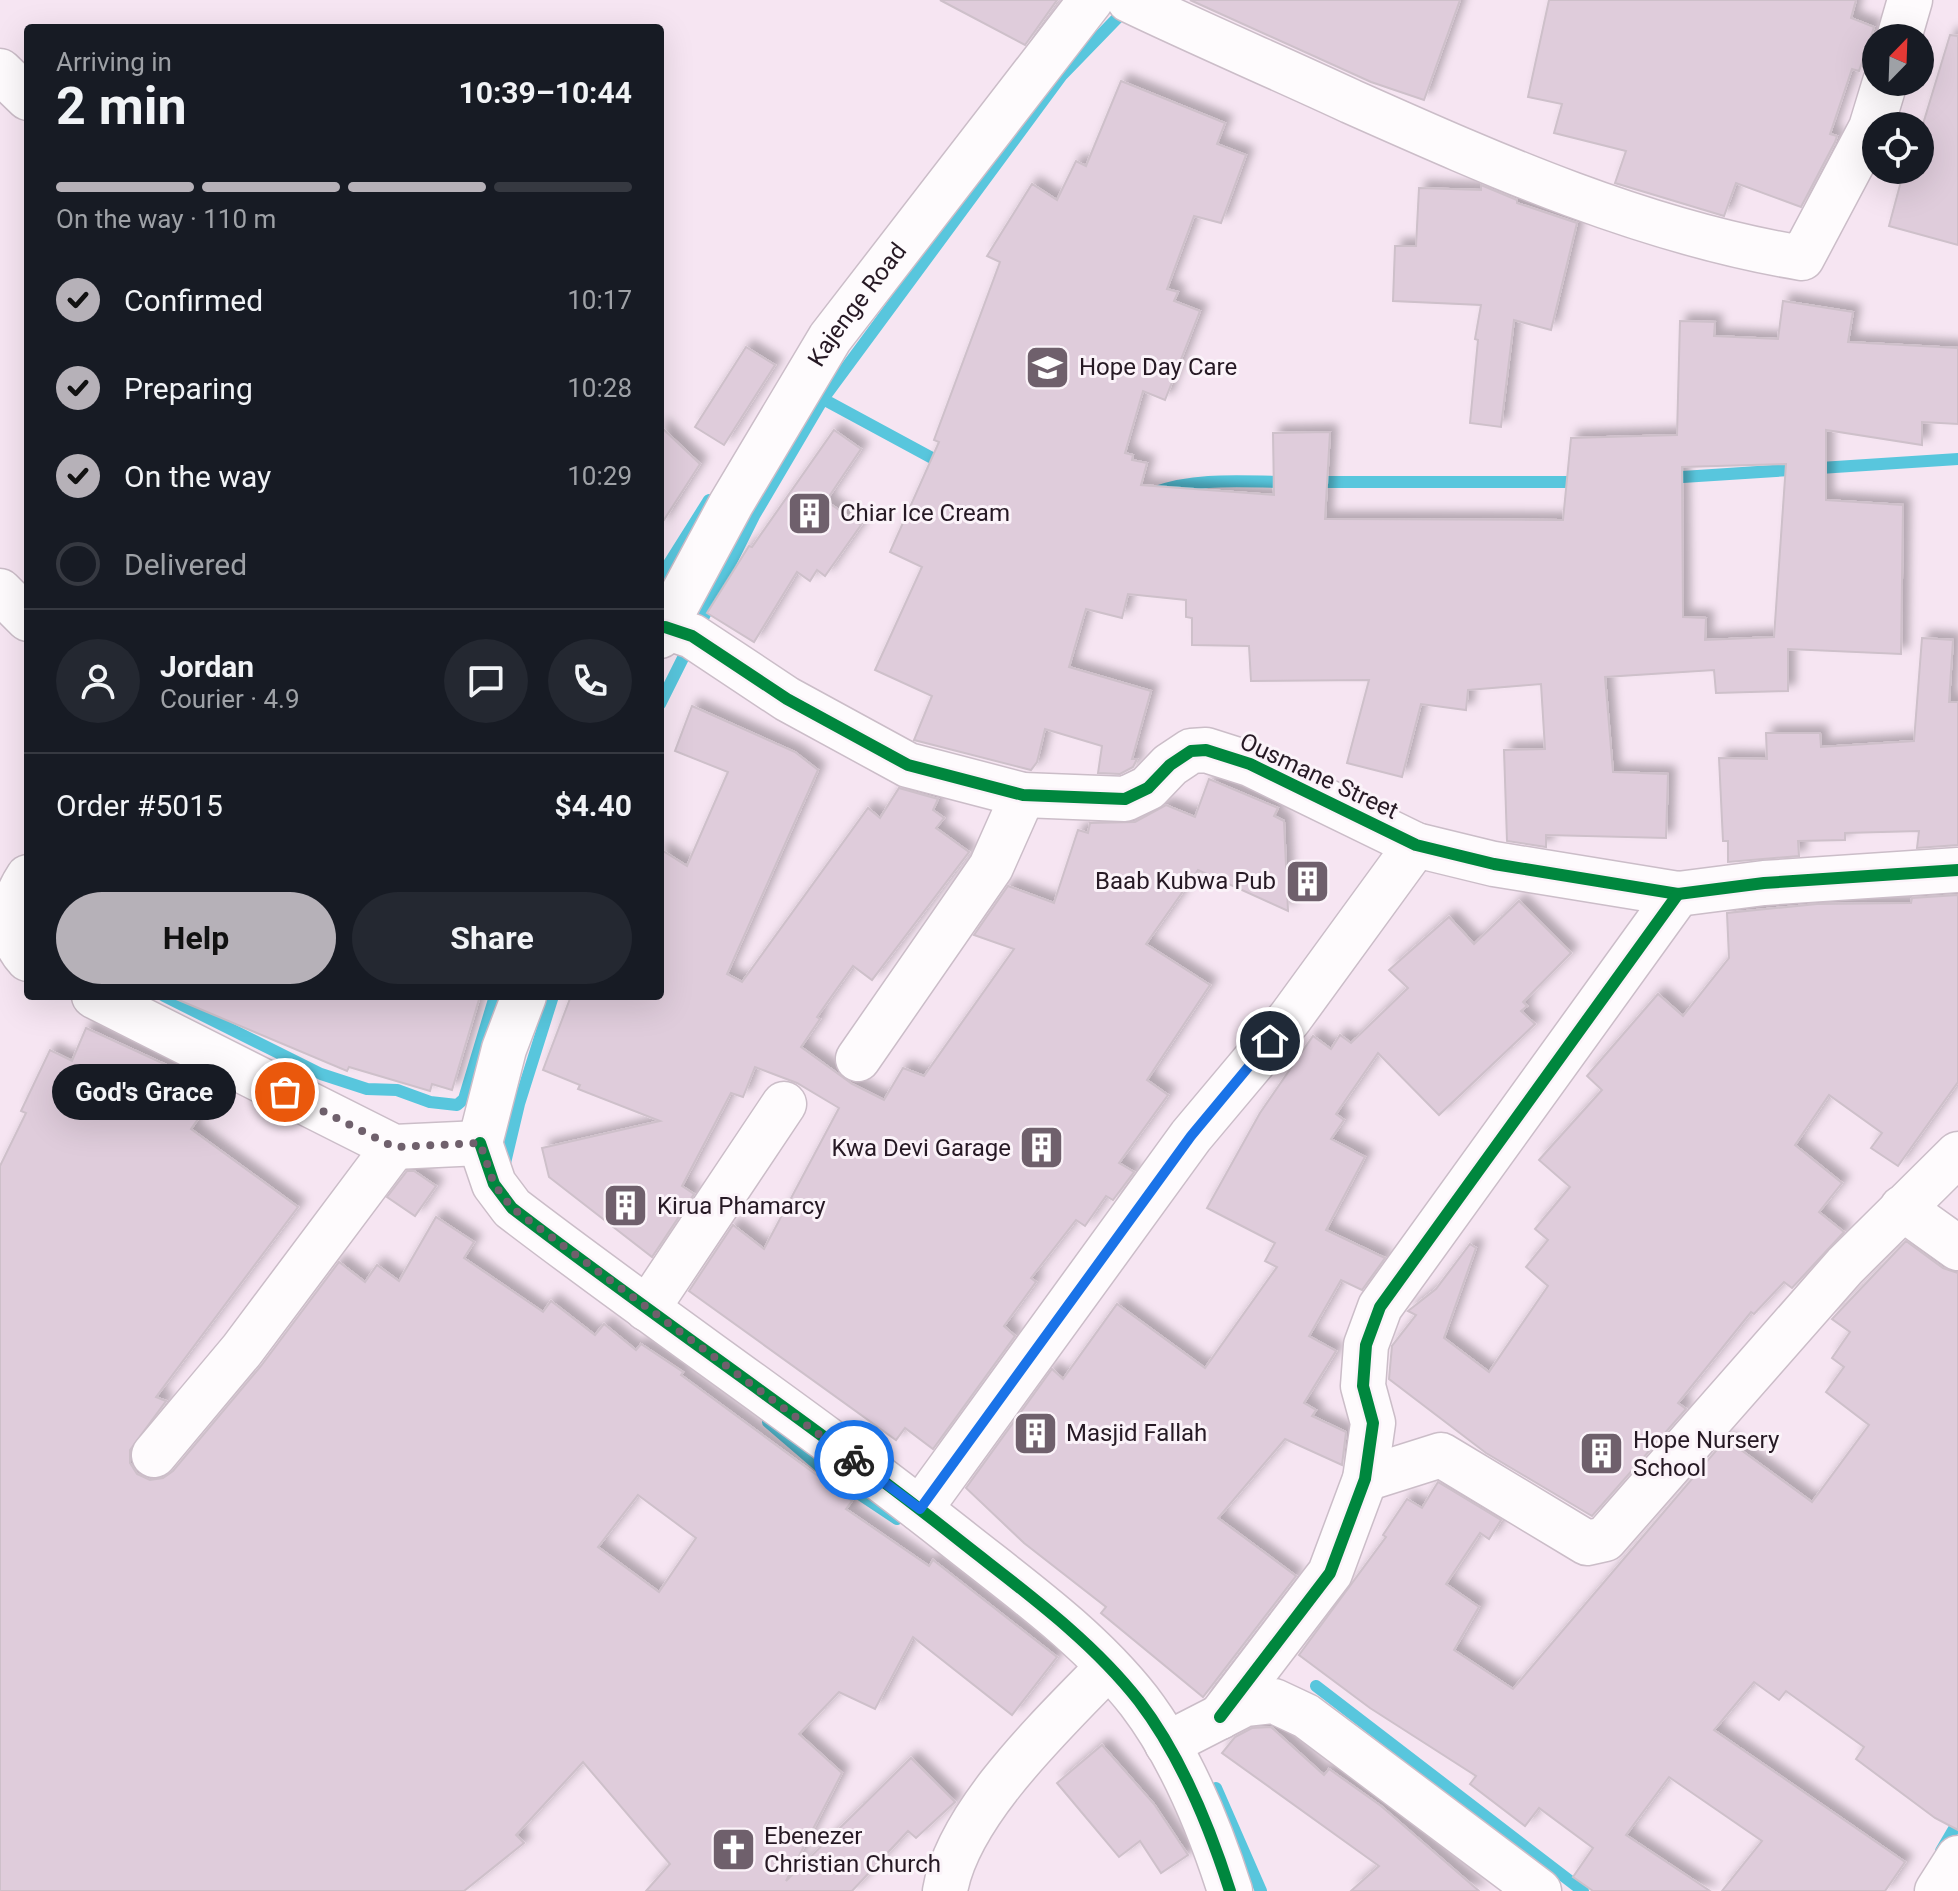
<!DOCTYPE html>
<html lang="en">
<head>
<meta charset="utf-8">
<style>
  body { margin:0; font-family:Roboto,sans-serif; background:#242831; color:#f1f3f6; height:100vh; display:flex; flex-direction:column; font-size:30px; white-space:nowrap }
  * { box-sizing:border-box; margin:0 }
  p { font-size:26px; color:#9ea1a6 }
  .icon { flex:none; width:44px; height:44px; fill:none; stroke:currentColor; stroke-width:2; stroke-linecap:round; stroke-linejoin:round }
  .map { position:relative; flex:1; overflow:hidden }
  .panel { position:absolute; left:24px; top:24px; width:640px; height:976px; display:flex; flex-direction:column; background:#171b24; border-radius:8px; box-shadow:0 8px 32px #0002 }
  .panel>* { flex:none }
  .needle { width:52px; rotate:23deg }
  .controls { position:absolute; left:1862px; top:24px; display:grid; gap:16px }
  .controls a { display:grid; place-items:center; width:72px; height:72px; border-radius:50%; background:#171b24; box-shadow:0 8px 32px #0002; font-size:40px }
  .pin { position:absolute; display:grid; place-items:center; width:68px; height:68px; color:#fff; margin:-34px; border:4px solid #fff; border-radius:50%; box-shadow:0 2px 8px #0007 }
  .courier { position:absolute; display:grid; place-items:center; width:80px; height:80px; margin:-40px; border:6px solid #1a73e8; border-radius:50%; background:#fff; color:#222; box-shadow:0 2px 10px #0007 }
  .bubble { position:absolute; height:56px; border-radius:28px; background:#171b24; box-shadow:0 8px 32px #0002; font-size:26px; font-weight:700; line-height:56px; text-align:center }
  .head em { font-style:normal; font-weight:700 }
  .head div { display:flex; flex-direction:column-reverse }
  .head { display:flex; align-items:center; justify-content:space-between; height:136px; padding:0 32px }
  h1 { font-size:52px; font-weight:700; line-height:60px }
  .bar { display:grid; grid-template-columns:repeat(4,1fr); gap:12px 8px; align-content:center; height:96px; padding:0 32px }
  .bar i { height:10px; border-radius:6px; background:#363941 }
  .bar .active { background:#b6b1b8 }
  .bar p { grid-column:span 4 }
  .line { display:flex; align-items:center; gap:20px; padding:0 32px; border-top:2px solid #363941 }
  .line div { flex:1 }
  .round { display:grid; place-items:center; flex:none; width:84px; height:84px; border-radius:42px; background:#242831 }
  ol { padding:0 32px; list-style:none }
  li { display:flex; align-items:center; gap:24px; height:88px }
  li p { margin-inline-start:auto }
  li .icon { padding:8px; border-radius:50%; background:#b6b1b8; color:#111; stroke-width:4 }
  li:last-child { color:#9ea1a6 }
  li i { width:44px; height:44px; border:4px solid #363941; border-radius:50% }
  .action { display:flex; gap:16px; margin-top:auto; padding:16px 32px }
  .action a { flex:1; height:92px; border-radius:48px; background:#b6b1b8; color:#111; font-size:32px; font-weight:700; line-height:92px; text-align:center }
  .action a+a { background:#242831; color:#f1f3f6 }
  .map>svg:first-child { display:block }
</style>
</head>
<body>
<div class="map">
<svg width="1958" height="1891" viewBox="0 0 1958 1891">
  <defs>
    <filter id="shadow"><feDropShadow dx="7" dy="-7" stdDeviation="4" flood-color="#0004"/></filter>
  </defs>
  <rect width="100%" height="100%" fill="#f6e5f2"/>
  <g fill="none" stroke-linecap="round" stroke-linejoin="round">
    <g stroke="#58c6dd" stroke-width="12">
      <polyline points="945,465 823,399 1062,75 1127,8"/>
      <polyline points="1667,478 1958,459"/>
      <polyline points="1311,482 1581,482"/>
      <path d="M1156,492C1198,477 1245,482 1289,482"/>
      <polyline points="660,578 709,500"/>
      <polyline points="660,704 754,516 823,399"/>
      <polyline points="164,996 321,1074 367,1089 397,1090 430,1102 457,1105 464,1099 495,996"/>
      <polyline points="504,1167 519,1104 553,996"/>
      <polyline points="768,1422 825,1471 897,1519"/>
      <polyline points="1316,1686 1583,1891"/>
      <polyline points="1216,1788 1261,1891"/>
      <polyline points="1941,1851 1958,1822"/>
    </g>
  </g>
  <g fill="#dfccdb" stroke="#cec0ca" stroke-width="2" fill-rule="evenodd" filter="url(#shadow)">
    <polygon points="940,0 1057,0 1025,45"/>
    <polygon points="1190,0 1460,0 1424,100 1371,82"/>
    <polygon points="1549,0 1856,0 1851,18 1874,27 1859,71 1852,69 1830,134 1837,136 1835,142 1801,207 1736,183 1724,216 1615,183 1626,151 1554,133 1562,104 1528,97"/>
    <polygon points="1950,35 1958,36 1958,245 1889,226 1904,170 1920,170 1920,134"/>
    <path d="M1121,81L1225,123L1217,144L1246,155L1221,223L1194,216L1167,289L1178,292L1174,301L1200,311L1165,400L1143,391L1125,453L1133,455L1132,460L1147,463L1141,485L1274,495L1273,433L1330,432L1325,519L1563,520L1571,438L1677,435L1680,321L1715,322L1714,336L1778,339L1783,301L1853,312L1848,342L1958,348V424L1922,422V445L1826,430V500L1903,505L1901,654L1788,649V691L1716,693L1714,670L1605,677L1613,772L1668,774L1666,838L1546,835V847L1507,841L1504,750L1545,749L1541,684L1468,690L1466,710L1421,704L1402,777L1347,763L1369,680L1251,681L1249,646L1192,645V618L1186,617V600L1128,594L1122,618L1086,609L1069,667L1151,691L1132,759H1137L1133,767L1120,774L1098,773L1102,746L1045,729L1037,762L1031,770L914,740L932,696L875,670L922,567L890,552L939,442L934,440L1000,262L987,256L1032,184L1057,200L1076,161L1086,166ZM1786,464L1774,637L1705,640L1706,618L1683,617L1682,467Z"/>
    <polygon points="1481,185 1517,200 1517,203 1577,223 1551,330 1514,320 1501,427 1470,423 1478,340 1475,339 1481,305 1393,301 1395,246 1416,246 1419,188 1481,190"/>
    <polygon points="746,347 775,365 724,445 695,427"/>
    <polygon points="660,426 700,464 660,526"/>
    <polygon points="834,430 861,449 826,501 861,525 825,576 817,570 810,581 797,572 754,642 707,613 749,546 752,547"/>
    <polygon points="1922,638 1953,640 1949,702 1958,702 1958,845 1917,848 1919,831 1845,833 1845,840 1798,841 1799,856 1728,862 1728,841 1723,841 1719,758 1767,759 1766,733 1820,733 1821,747 1914,741"/>
    <polygon points="692,706 795,752 818,770 727,974 742,982 868,808 880,818 899,788 938,799 933,810 944,818 936,828 969,852 872,980 853,966 817,1017 820,1019 801,1047 852,1084 884,1100 903,1068 924,1076 1014,949 974,935 1008,886 1054,903 1078,830 1088,833 1090,823 1135,822 1166,805 1195,817 1209,779 1278,808 1274,816 1284,821 1288,911 1198,870 1146,944 1210,985 1147,1080 1168,1095 1119,1163 1134,1172 1113,1200 1106,1196 1085,1226 1076,1220 1031,1278 1036,1282 1004,1326 1015,1336 933,1449 905,1428 896,1440 689,1291 733,1225 764,1249 839,1108 797,1083 755,1067 743,1097 731,1093 682,1186 694,1194 652,1257 549,1177 542,1148 660,1121 578,1089 580,1085 543,1070 571,996 660,996 660,849 687,866 728,772 675,751"/>
    <polygon points="1958,895 1958,1082 1898,1166 1871,1148 1882,1133 1829,1095 1795,1145 1842,1183 1819,1212 1844,1232 1792,1288 1784,1282 1754,1314 1751,1312 1678,1403 1686,1409 1592,1516 1486,1453 1389,1379 1392,1346 1416,1315 1408,1311 1436,1289 1470,1244 1476,1248 1444,1338 1489,1372 1548,1286 1526,1267 1548,1240 1535,1229 1570,1187 1539,1160 1602,1090 1587,1076 1658,994 1683,1016 1729,958 1727,913 1817,904 1911,903 1912,898"/>
    <polygon points="1519,901 1571,953 1523,1002 1527,1006 1521,1011 1535,1024 1439,1115 1378,1053 1336,1114 1344,1120 1331,1139 1365,1157 1326,1230 1385,1258 1362,1290 1341,1280 1309,1336 1336,1351 1304,1403 1316,1410 1312,1416 1346,1432 1342,1465 1285,1439 1218,1518 1296,1576 1203,1697 1101,1613 1106,1607 1024,1543 966,1488 1052,1369 1063,1379 1117,1304 1205,1368 1277,1267 1265,1261 1275,1243 1207,1208 1260,1113 1313,1036 1331,1049 1340,1035 1351,1043 1408,988 1389,970 1449,917 1474,944"/>
    <polygon points="169,996 480,996 452,1090 432,1084 430,1091 349,1067 347,1071"/>
    <path d="M86,1028L197,1079L194,1085L215,1095L191,1129L298,1207L156,1397L166,1401L130,1450V1463L137,1474L150,1480L163,1478L173,1471L261,1366L339,1262L365,1282L377,1265L399,1281L436,1217L474,1242L464,1258L543,1312L551,1301L595,1335L604,1324L636,1350L641,1344L683,1372L681,1375L852,1501L846,1509L929,1566L933,1560L1057,1657L1012,1715L913,1637L875,1709L839,1692L799,1734L842,1773L786,1881L911,1758L955,1802L916,1838L908,1831L852,1891H646L670,1864L583,1762L516,1835L524,1843L464,1891H0V1166L26,1113L21,1111L50,1050L72,1061ZM638,1495L696,1538L659,1592L598,1547Z"/>
    <polygon points="407,1171 414,1171 436,1186 415,1216 387,1197"/>
    <polygon points="1906,1241 1943,1268 1958,1273 1958,1830 1935,1818 1856,1759 1864,1747 1786,1691 1779,1700 1754,1682 1714,1730 1905,1862 1885,1891 1722,1891 1762,1841 1669,1777 1626,1835 1710,1891 1593,1891 1573,1877 1593,1848 1539,1808 1525,1826 1470,1784 1476,1776 1370,1708 1299,1655 1386,1537 1383,1535 1407,1499 1422,1508 1438,1482 1501,1520 1489,1539 1480,1533 1446,1584 1479,1607 1454,1650 1513,1689 1726,1439 1812,1502 1869,1425 1826,1392 1844,1367 1832,1358 1850,1332 1832,1319"/>
    <polygon points="1271,1727 1324,1775 1329,1769 1381,1806 1479,1891 1351,1891 1379,1866 1222,1753 1235,1737 1252,1728"/>
    <polygon points="1102,1745 1154,1804 1188,1855 1161,1873 1140,1841 1119,1857 1057,1783"/>
  </g>
  <g fill="none" stroke-linecap="round" stroke-linejoin="round">
    <defs>
      <g id="minor">
        <path d="M1129,0C1202,35 1277,67 1350,101C1496,166 1644,232 1802,258L1871,128L1885,82"/>
        <polyline points="1899,38 1910,0"/>
        <polyline points="0,71 28,98"/>
        <polyline points="0,591 28,619"/>
        <polyline points="665,627 692,636 787,699 908,765 1023,795 1125,799 1148,788 1170,765 1191,751 1206,750 1250,764 1416,845 1494,864 1678,894 1764,883 1958,870"/>
        <path d="M28,877C11,903 5,934 28,959"/>
        <polyline points="94,996 394,1147 480,1143"/>
        <polyline points="858,1059 991,867 1023,795"/>
        <polyline points="1902,1208 1958,1248"/>
        <polyline points="647,1309 784,1104"/>
        <polyline points="154,1455 242,1350 394,1147"/>
        <polyline points="1365,1479 1441,1455 1587,1543 1605,1539 1845,1266 1958,1154"/>
        <polyline points="920,1509 1191,1136 1290,1018 1416,845"/>
        <polyline points="1220,1717 1330,1573 1365,1479 1373,1423 1363,1386 1366,1345 1380,1307 1678,894"/>
        <polyline points="1167,1744 1245,1704 1274,1701 1306,1716 1539,1891"/>
        <path d="M945,1891C958,1813 1054,1723 1108,1667"/>
        <polyline points="1937,1891 1958,1858"/>
      </g>
      <g id="tertiary">
        <path id="s1" d="M660,636L731,504L830,338L1091,0"/>
        <path d="M524,996L504,1049L480,1143L494,1184L512,1208C658,1320 810,1422 954,1536C1018,1587 1088,1636 1139,1701C1181,1756 1209,1825 1230,1891"/>
      </g>
    </defs>
    <use href="#minor" stroke="#cbbdc8" stroke-width="47"/>
    <use href="#tertiary" stroke="#cbbdc8" stroke-width="47"/>
    <use href="#minor" stroke="#fefbfd" stroke-width="44"/>
    <use href="#tertiary" stroke="#fefbfd" stroke-width="44"/>
    <defs>
      <g id="cycleway">
        <polyline points="665,627 692,636 787,699 908,765 1023,795 1125,799 1148,788 1170,765 1191,751 1206,750 1250,764 1416,845 1494,864 1678,894 1764,883 1958,870"/>
        <path d="M480,1143L494,1184L512,1208C658,1320 810,1422 954,1536C1018,1587 1088,1636 1139,1701C1181,1756 1209,1825 1230,1891"/>
        <polyline points="1220,1717 1330,1573 1365,1479 1373,1423 1363,1386 1366,1345 1380,1307 1678,894"/>
      </g>
    </defs>
    <use href="#cycleway" stroke="#fbf3f9" stroke-width="17"/>
    <use href="#cycleway" stroke="#00873e" stroke-width="12"/>
  </g>
  <g fill="none" stroke-linecap="round" stroke-linejoin="round">
    <polyline stroke="#6f606c" stroke-width="8" stroke-dasharray="0 14.4" points="285,1092 394,1147 480,1143 494,1184 512,1208 854,1460"/>
    <polyline stroke="#1a73e8" stroke-width="10" points="854,1460 920,1509 1191,1136 1270,1041"/>
  </g>
  <defs>
    <symbol id="school-square" viewBox="-11 -11 22 22"><rect x="-9" y="-9" width="18" height="18" rx="4" fill="#6f606c" stroke="#fbf3f9"/><path d="M0-5L7-2L0 1L-7-2ZM-4 1L0 2.5L4 1V4Q0 6-4 4Z" fill="#fff"/></symbol>
    <symbol id="building-square" viewBox="-11 -11 22 22"><rect x="-9" y="-9" width="18" height="18" rx="4" fill="#6f606c" stroke="#fbf3f9"/><path d="M-4-6H4V6H1V3H-1V6H-4ZM-2.5-4.3h1.7v1.8h-1.7ZM.8-4.3h1.7v1.8H.8ZM-2.5-1h1.7V.8h-1.7ZM.8-1h1.7V.8H.8Z" fill="#fff"/></symbol>
    <symbol id="church-square" viewBox="-11 -11 22 22"><rect x="-9" y="-9" width="18" height="18" rx="4" fill="#6f606c" stroke="#fbf3f9"/><path d="M-1.2-6h2.4v3.5h3.3v2.4h-3.3V6h-2.4V-.1h-3.3v-2.4h3.3Z" fill="#fff"/></symbol>
  </defs>
  <g fill-rule="evenodd">
    <use href="#school-square" x="1022" y="342" width="51" height="51"/>
    <use href="#building-square" x="784" y="488" width="51" height="51"/>
    <use href="#building-square" x="1282" y="856" width="51" height="51"/>
    <use href="#building-square" x="1016" y="1122" width="51" height="51"/>
    <use href="#building-square" x="600" y="1180" width="51" height="51"/>
    <use href="#building-square" x="1010" y="1408" width="51" height="51"/>
    <use href="#building-square" x="1576" y="1428" width="51" height="51"/>
    <use href="#church-square" x="708" y="1824" width="51" height="51"/>
  </g>
  <g text-anchor="middle" stroke-width="6" stroke-linejoin="round" paint-order="stroke">
    <g font-size="24" fill="#261924" stroke="#fbf3f9">
      <text dy="8" stroke="none"><textPath href="#s1" startOffset="386">Kajenge Road</textPath></text>
      <text transform="translate(1319 776) rotate(25)" y="8">Ousmane Street</text>
    </g>
    <g font-size="24" fill="#261924" stroke="#fbf3f9" text-anchor="start">
      <text x="1079" y="375">Hope Day Care</text>
      <text x="840" y="521">Chiar Ice Cream</text>
      <text x="1276" y="889" text-anchor="end">Baab Kubwa Pub</text>
      <text x="1011" y="1156" text-anchor="end">Kwa Devi Garage</text>
      <text x="657" y="1214">Kirua Phamarcy</text>
      <text x="1066" y="1441">Masjid Fallah</text>
      <text x="1633" y="1448">Hope Nursery<tspan x="1633" dy="28">School</tspan></text>
      <text x="764" y="1844">Ebenezer<tspan x="764" dy="28">Christian Church</tspan></text>
    </g>
  </g>
</svg>
<div class="controls">
<a><svg class="needle" viewBox="-14 -14 28 28"><path d="M0-13l5 13h-10z" fill="#e53935"/><path d="M0 13l5-13h-10z" fill="#9ea1a6"/></svg></a>
<a><svg class="icon" aria-label="locate" viewBox="0 0 24 24"><circle cx="12" cy="12" r="6"/><path d="M12 2v4M12 18v4M2 12h4M18 12h4"/></svg></a>
</div>
<div class="pin" style="left:285px;top:1092px;background:#ea580c"><svg class="icon" aria-label="bag" viewBox="0 0 24 24"><path d="M5 8h14l-1 12H6zM9 8a3 3 0 0 1 6 0"/></svg></div>
<div class="pin" style="left:1270px;top:1041px;background:#1f2937"><svg class="icon" aria-label="home" viewBox="0 0 24 24"><path d="M3 11l9-7 9 7M6 9v11h12V9"/></svg></div>
<div class="courier" style="left:854px;top:1460px"><svg class="icon" aria-label="bike" viewBox="0 0 24 24"><circle cx="6" cy="16" r="4"/><circle cx="18" cy="16" r="4"/><path d="M6 16l4-8h5l3 8M10 8l3 8H6M13 5h3"/></svg></div>
<div class="bubble" style="left:52px;top:1064px;width:184px">God's Grace</div>
<section class="panel">
<div class="head"><div><h1>2 min</h1><p>Arriving in</p></div><em>10:39–10:44</em></div>
<div class="bar"><i class="active"></i><i class="active"></i><i class="active"></i><i></i><p>On the way · 110 m</p></div>
<ol>
<li><svg class="icon" aria-label="check" viewBox="0 0 24 24"><path d="M5 12l5 5 9-10"/></svg>Confirmed<p>10:17</p></li>
<li><svg class="icon" aria-label="check" viewBox="0 0 24 24"><path d="M5 12l5 5 9-10"/></svg>Preparing<p>10:28</p></li>
<li><svg class="icon" aria-label="check" viewBox="0 0 24 24"><path d="M5 12l5 5 9-10"/></svg>On the way<p>10:29</p></li>
<li><i></i>Delivered</li>
</ol>
<div class="line" style="height:144px"><a class="round"><svg class="icon" aria-label="person" viewBox="0 0 24 24"><circle cx="12" cy="8" r="4"/><path d="M4 21q1-7 8-7t8 7"/></svg></a><div><b>Jordan</b><p>Courier · 4.9</p></div><a class="round"><svg class="icon" aria-label="chat" viewBox="0 0 24 24"><path d="M4 5h16v11H9l-5 4z"/></svg></a><a class="round"><svg class="icon" aria-label="phone" viewBox="0 0 24 24"><path d="M5 4h4l2 5-3 2q2 4 5 5l2-3 5 2v4C11 20 4 13 5 4z"/></svg></a></div>
<div class="line" style="height:104px"><div>Order #5015</div><b>$4.40</b></div>
<div class="action"><a>Help</a><a>Share</a></div>
</section>
</div>
</body>
</html>
